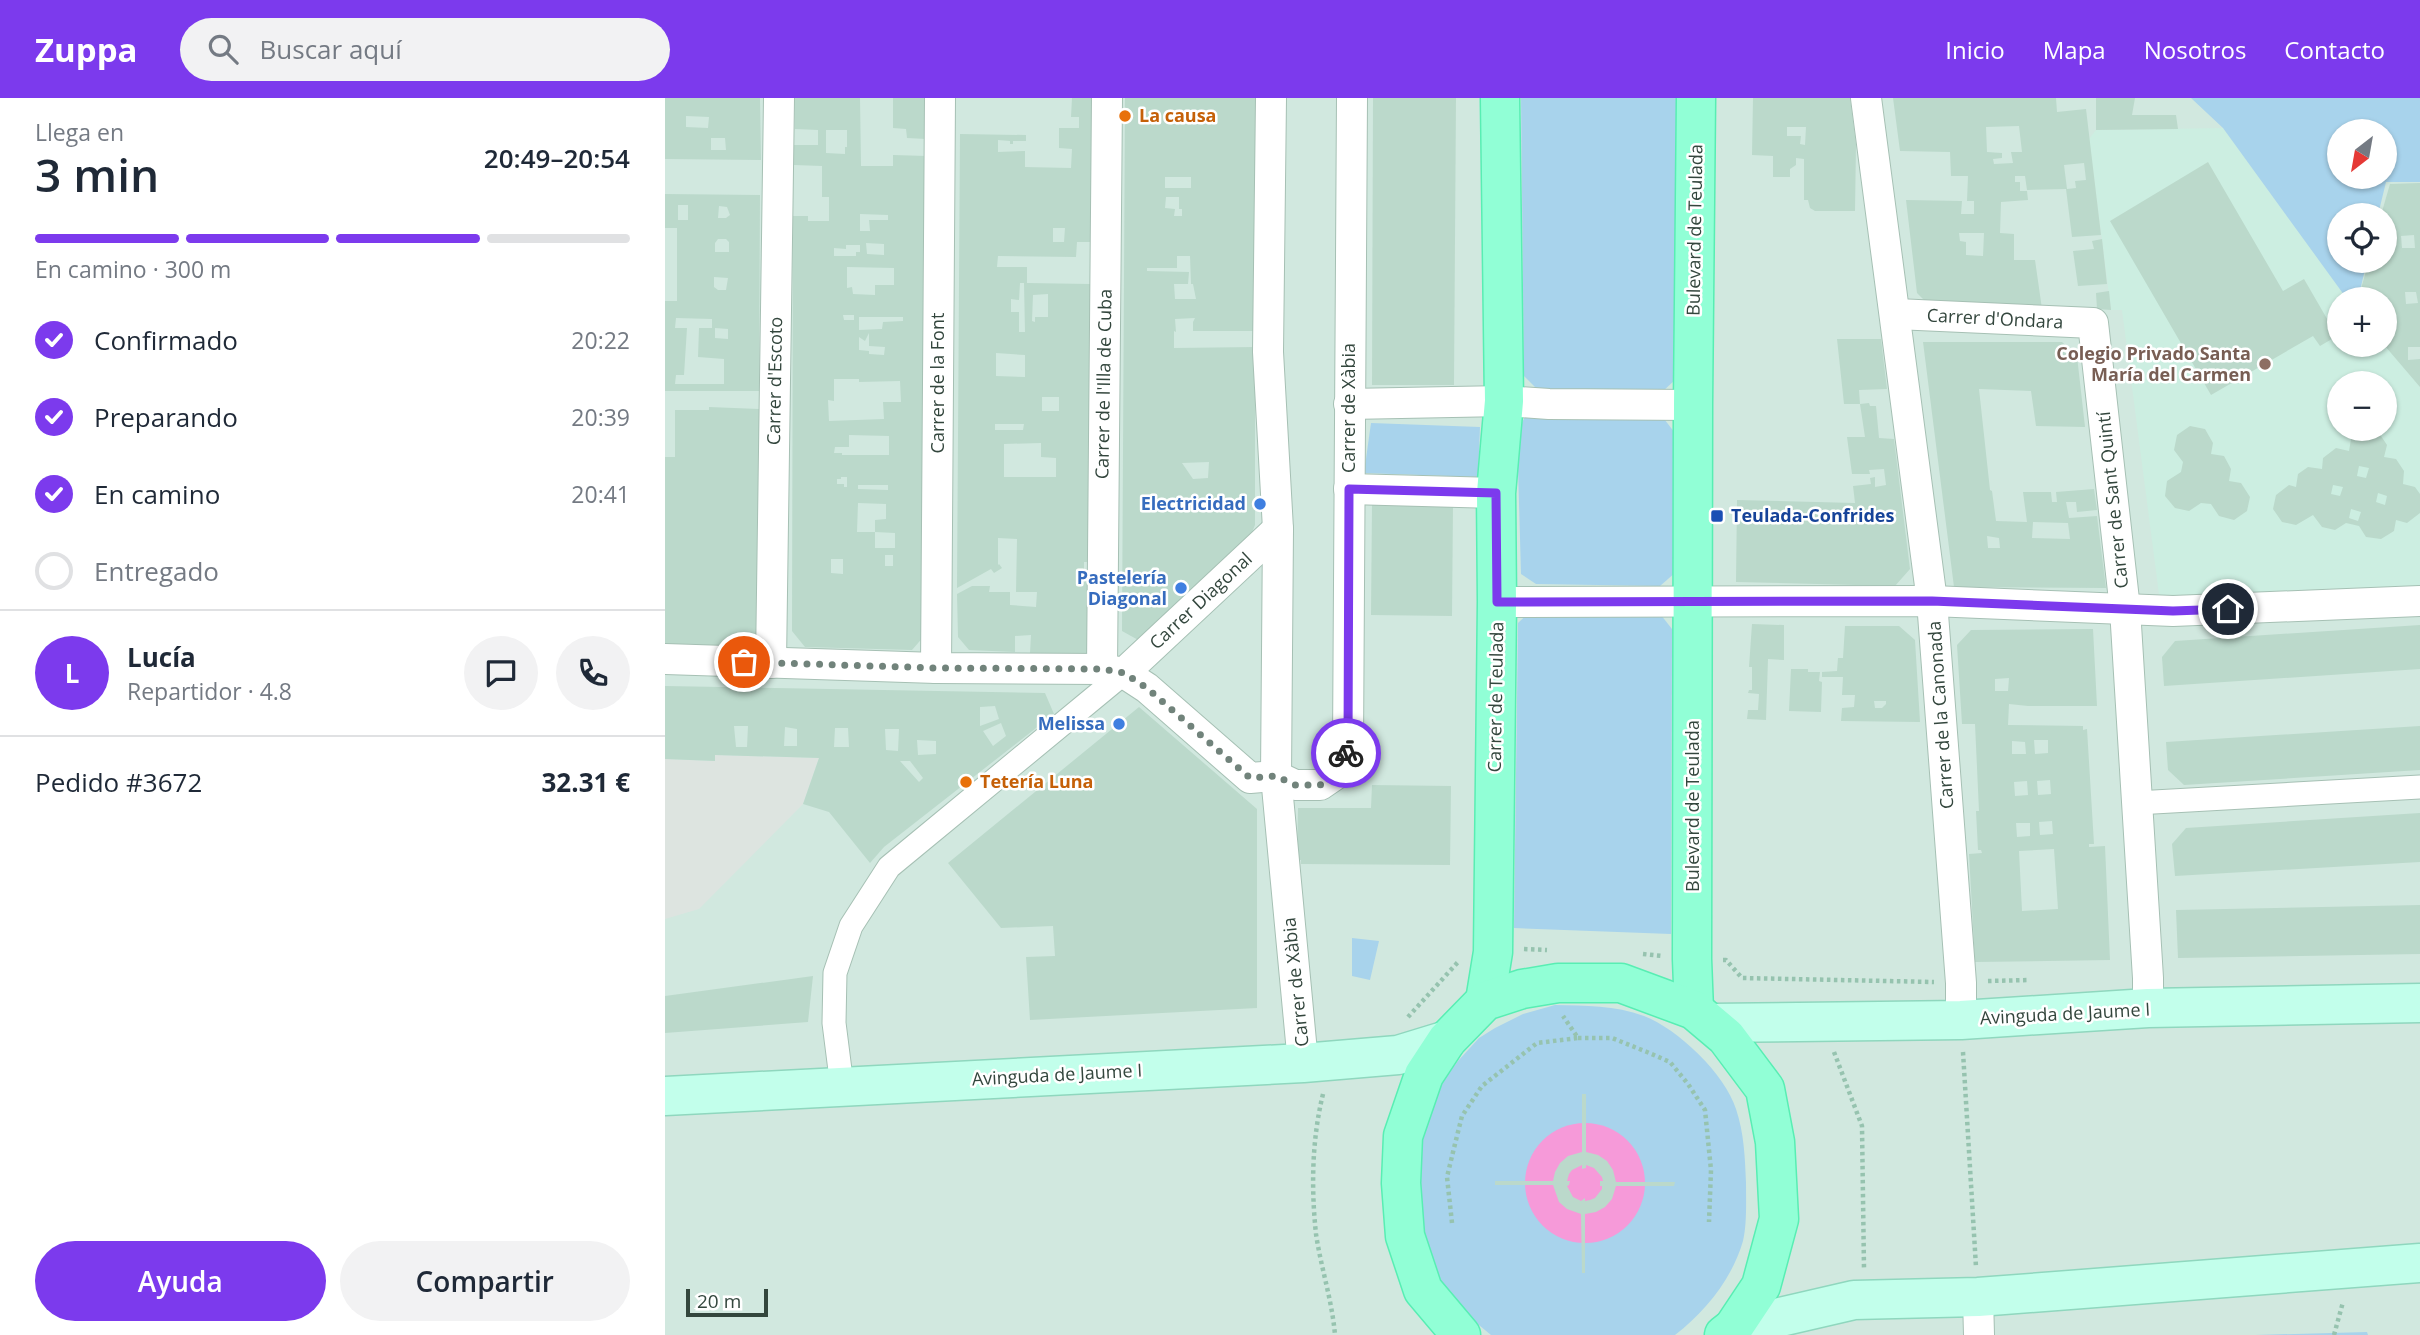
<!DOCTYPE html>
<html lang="es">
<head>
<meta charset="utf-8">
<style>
  body { margin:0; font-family:"Open Sans",sans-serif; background:#f2f2f3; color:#1f2937; height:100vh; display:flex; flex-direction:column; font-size:26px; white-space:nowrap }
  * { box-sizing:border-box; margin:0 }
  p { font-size:23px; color:#747a83 }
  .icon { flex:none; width:38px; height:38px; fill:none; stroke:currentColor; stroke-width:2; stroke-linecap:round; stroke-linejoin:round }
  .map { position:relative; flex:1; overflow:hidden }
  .sheet { display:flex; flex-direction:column; background:#fff; width:665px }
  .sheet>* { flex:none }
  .needle { width:46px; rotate:211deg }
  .fabs { position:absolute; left:1662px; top:21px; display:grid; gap:14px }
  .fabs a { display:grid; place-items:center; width:70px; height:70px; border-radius:50%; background:#fff; box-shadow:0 2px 5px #0004; font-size:35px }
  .scale { position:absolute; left:21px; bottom:18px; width:82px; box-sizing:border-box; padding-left:7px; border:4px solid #33463d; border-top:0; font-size:19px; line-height:24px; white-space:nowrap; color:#33463d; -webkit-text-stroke:5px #fff; paint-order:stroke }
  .pin { position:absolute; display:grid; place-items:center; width:60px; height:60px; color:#fff; margin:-30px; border:4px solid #fff; border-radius:50%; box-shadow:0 2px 7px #0007 }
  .courier { position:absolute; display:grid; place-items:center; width:70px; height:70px; margin:-35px; border:5px solid #7c3aed; border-radius:50%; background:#fff; color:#222; box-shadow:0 2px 9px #0007 }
  .overview em { font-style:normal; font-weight:600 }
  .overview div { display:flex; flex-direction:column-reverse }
  .overview { display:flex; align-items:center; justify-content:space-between; height:119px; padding:0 35px }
  h1 { font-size:46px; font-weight:600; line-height:52px }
  .bar { display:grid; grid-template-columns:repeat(4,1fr); gap:10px 7px; align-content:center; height:84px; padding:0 35px }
  .bar i { height:9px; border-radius:5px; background:#e0e1e3 }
  .bar .current { background:#7c3aed }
  .bar p { grid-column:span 4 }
  .line { display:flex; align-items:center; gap:18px; padding:0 35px; border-top:2px solid #e0e1e3 }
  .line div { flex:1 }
  .round { display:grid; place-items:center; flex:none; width:74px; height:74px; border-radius:37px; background:#f2f2f3 }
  ol { padding:0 35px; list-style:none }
  li { display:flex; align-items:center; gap:21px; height:77px }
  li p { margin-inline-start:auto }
  li .icon { padding:7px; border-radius:50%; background:#7c3aed; color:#fff; stroke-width:4 }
  li:last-child { color:#747a83 }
  li i { width:38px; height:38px; border:4px solid #e0e1e3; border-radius:50% }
  .cta { display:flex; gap:14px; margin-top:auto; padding:14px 35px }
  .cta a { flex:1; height:80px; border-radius:42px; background:#7c3aed; color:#fff; font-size:28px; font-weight:600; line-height:80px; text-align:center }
  .cta a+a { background:#f2f2f3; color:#1f2937 }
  header { display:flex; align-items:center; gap:42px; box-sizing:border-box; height:98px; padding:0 35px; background:#7c3aed; color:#fff }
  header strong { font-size:33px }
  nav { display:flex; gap:38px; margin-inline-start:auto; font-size:24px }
  .search { width:490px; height:63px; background:#f2f2f3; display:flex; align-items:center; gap:18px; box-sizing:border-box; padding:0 24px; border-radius:38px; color:#747a83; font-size:26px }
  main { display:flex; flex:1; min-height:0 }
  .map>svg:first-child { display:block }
</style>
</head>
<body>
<header>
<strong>Zuppa</strong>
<div class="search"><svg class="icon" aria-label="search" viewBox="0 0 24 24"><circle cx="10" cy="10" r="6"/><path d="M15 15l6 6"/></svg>Buscar aquí</div>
<nav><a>Inicio</a><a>Mapa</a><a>Nosotros</a><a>Contacto</a></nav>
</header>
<main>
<section class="sheet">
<div class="overview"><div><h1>3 min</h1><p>Llega en</p></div><em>20:49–20:54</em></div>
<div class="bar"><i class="current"></i><i class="current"></i><i class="current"></i><i></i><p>En camino · 300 m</p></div>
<ol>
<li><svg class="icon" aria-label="check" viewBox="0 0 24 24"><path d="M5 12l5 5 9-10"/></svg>Confirmado<p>20:22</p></li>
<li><svg class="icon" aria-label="check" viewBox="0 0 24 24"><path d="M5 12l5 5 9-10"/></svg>Preparando<p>20:39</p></li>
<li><svg class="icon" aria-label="check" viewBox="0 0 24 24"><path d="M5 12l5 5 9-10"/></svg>En camino<p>20:41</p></li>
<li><i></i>Entregado</li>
</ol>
<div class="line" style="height:126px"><b class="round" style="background:#7c3aed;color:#fff">L</b><div><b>Lucía</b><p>Repartidor · 4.8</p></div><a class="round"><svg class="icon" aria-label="chat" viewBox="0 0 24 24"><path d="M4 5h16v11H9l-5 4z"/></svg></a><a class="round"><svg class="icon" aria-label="phone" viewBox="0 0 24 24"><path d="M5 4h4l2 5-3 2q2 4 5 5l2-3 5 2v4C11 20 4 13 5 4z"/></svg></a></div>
<div class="line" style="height:91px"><div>Pedido #3672</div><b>32.31 €</b></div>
<div class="cta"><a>Ayuda</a><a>Compartir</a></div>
</section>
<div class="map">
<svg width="1755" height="1237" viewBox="0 0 1755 1237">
  <rect width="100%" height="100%" fill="#e4f3ed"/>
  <path fill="#d1e8df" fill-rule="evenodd" d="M0,0H1755V1237H0ZM1675,33H1720V79H1675ZM1675,117H1720V163H1675ZM1675,201H1720V247H1675ZM1675,285H1720V331H1675Z"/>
  <path fill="#cceee1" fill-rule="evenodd" d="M1558,30L1682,201H1675V247H1720L1755,289V488L1495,504L1457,212H1446L1424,41L1431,32ZM1675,285H1720V331H1675Z"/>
  <g fill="#a8d3ec" fill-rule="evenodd">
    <polygon points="856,0 1013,0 1011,281 997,294 874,293 859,278"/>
    <path d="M1526,0H1755V84H1721L1713,117H1675V163H1702L1693,201H1682L1558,30ZM1675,33H1720V79H1675Z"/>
    <polygon points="861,317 996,317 1010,335 1011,474 995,488 871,486 856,476 852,334"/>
    <polygon points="706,325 815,329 813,379 699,375"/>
    <polygon points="867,512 992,512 1007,531 1006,836 849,830 853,525"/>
    <polygon points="687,840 714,843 705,882 687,878"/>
    <path d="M890,907C920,908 950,907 979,918C1013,931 1060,976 1071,1011C1079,1035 1080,1059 1081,1085C1081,1103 1082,1126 1078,1143C1067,1181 1040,1214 1010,1237H826L797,1213L774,1181L760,1149L754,1106L753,1046L769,995L793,963L814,940L830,930L858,916Z"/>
    <polygon points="1702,1234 1703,1237 1590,1237"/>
  </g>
  <polygon fill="#dde4e0" points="50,657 154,660 138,706 34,811 0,821 0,661 49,663"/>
  <circle fill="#f69ad9" cx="920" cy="1085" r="60"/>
  <g fill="#bbd9cb" fill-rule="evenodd">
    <path d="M0,0H95L96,62L0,61ZM21,18L44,19L43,30L21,29ZM46,40H60L61,52H46Z"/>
    <path d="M130,0H195L196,68H228V57L262,58L260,537L247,552L140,549L127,533L128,118H143V123H164V99H157V68L129,67V47H153V32L130,31ZM161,32H182V49H180V56L161,55ZM195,116L223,117V122H204L205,133H195ZM201,145L219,146V157L202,156ZM181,147H195V154H191V158H169V150L181,151ZM182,169L229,170V187H210V197L188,196L187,189L182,190ZM178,217H189V222H179ZM194,219H238V223L218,224L217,231L194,232ZM204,235V248L220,249L219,257L204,256V253L194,252V239L200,243ZM169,281H194V284L235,283L236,304H218L219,321L164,323L163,302L169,303ZM184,337L224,338V357H177V355H169L170,349H184ZM176,379H182V389H179V386H172V381H176ZM193,387H223V392L193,391ZM193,405L221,406V421L210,422V434L230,435V450H210V434H192ZM220,457H228V468H220ZM166,461H178V476L166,475Z"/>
    <polygon points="228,0 262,0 261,41 242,40 241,31 228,30"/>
    <path d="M407,0H426V144H412L411,159L333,158L332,169H362V185L425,186V464H419V475H425V556L365,555L366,537L350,538V554L304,552L293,539L292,496L307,488H325L324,494H345V507L371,509L372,494H351L352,441L333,440V467L334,466L337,470L329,475L326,471L292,490L295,36L361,37V43H348V46H345V43L333,42V54L360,53V69L406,70L407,51L394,50V30H414V19H406ZM388,130H400L399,144H388ZM355,185H359L360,234H354V214H346V201L354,202ZM383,196V219H370V224L367,223L368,197ZM331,255L360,257V279L331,278ZM377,299H394V313H377ZM330,326H359L358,332H330ZM376,345V359L391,360V379H339V346Z"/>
    <path d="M460,0H593L590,233H528V224L530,220L510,221L511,234L509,233V250L590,249V427L581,449L475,543L457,533ZM500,79H526V90H500ZM501,99H514V111H517V118H509L510,111L500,110ZM512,158H525L526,186H528L531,201H510L509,186H523L524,174L482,173V170H512ZM544,364L543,380L528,381L517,365Z"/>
    <polygon points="708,0 791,0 789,287 707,287"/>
    <path d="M1088,0H1185L1191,46L1190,113H1150L1145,110L1143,102H1139V61L1131,60V67L1125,71V79H1108V58L1087,57ZM1122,29H1141L1140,47L1135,46L1136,38H1122Z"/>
    <path d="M1228,0H1391L1392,14L1421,11L1436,137L1407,139L1401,91L1362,92L1360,78H1350V84H1355V93H1362L1363,102L1336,104L1335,135L1349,136V162H1370L1377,211L1266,209L1252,195L1241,102L1297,103L1296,116H1309V103H1302L1303,78H1286L1285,54L1235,53ZM1354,28L1357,54H1346L1348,65L1329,66L1328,61L1337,60V55L1322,54L1321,29ZM1419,65L1421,82L1410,83L1411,90L1402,91L1399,67ZM1294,135H1319L1318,158L1301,157V144L1295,143Z"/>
    <polygon points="1431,0 1470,0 1467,17 1511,17 1513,31 1431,32"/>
    <polygon points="1543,64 1618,193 1639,181 1672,238 1655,248 1648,238 1546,297 1445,123"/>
    <path d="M1755,85V249H1743V262L1755,261V289L1720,248V201H1693L1704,163H1720V117H1716L1725,86ZM1749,137L1750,150H1737L1736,138ZM1740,194H1751L1753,205L1741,206Z"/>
    <path d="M0,96L95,97L94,293H0V203H12V130H0ZM13,107H23V122H13ZM54,108L62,109L65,117L61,120H53ZM53,141H61L64,144V154H50V145ZM49,179L63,180L61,192H53L49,189ZM11,220L47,221V230H34L33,259L59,261V286H10L11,277H19L22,230H10ZM50,230L63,231V241L50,240Z"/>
    <polygon points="1437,141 1442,186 1413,188 1408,153 1429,151 1427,143"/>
    <polygon points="1444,193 1446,212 1432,211 1431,195"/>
    <polygon points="1172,241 1216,241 1222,291 1194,292 1195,306 1179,306"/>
    <path d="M1258,244H1397L1412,258L1420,329L1371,328L1366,293L1314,291L1325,392L1327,393L1331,423L1362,424L1358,394H1386L1387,404H1392L1391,394L1429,391L1432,412L1412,414L1411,404H1401L1404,420L1432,418L1441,490L1289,489ZM1368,424L1403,425L1405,441L1367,440ZM1322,438L1334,440L1335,450H1323Z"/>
    <polygon points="1204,305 1205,308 1211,308 1214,340 1229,341 1245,471 1230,488 1071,484 1072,402 1190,405 1188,388 1206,386 1205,380 1210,379 1210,389 1221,387 1219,371 1204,372 1205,376 1187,376 1182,339 1200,339 1195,306"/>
    <polygon points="44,309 94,311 94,538 82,550 0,548 0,359 10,359 10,312 44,312"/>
    <polygon points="1525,328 1540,331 1548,345 1546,356 1559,358 1566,371 1564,383 1576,385 1585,399 1582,413 1569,422 1554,418 1546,406 1536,405 1524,413 1510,410 1500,398 1502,383 1516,374 1518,364 1509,352 1512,337"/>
    <path d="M1698,332L1714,335L1722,347L1719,359L1731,361L1739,373L1738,386L1750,389L1755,396V415L1742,425L1731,422L1729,433L1716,441L1701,439L1694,428L1681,425L1670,432L1657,429L1648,417L1631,427L1617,424L1608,411L1611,397L1624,387L1631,389L1633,376L1643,369L1657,371L1658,360L1671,350L1684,353L1686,341ZM1694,368L1704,370L1701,380L1692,378ZM1668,387L1678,389L1675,398L1666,396ZM1713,395L1722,398L1720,407L1711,404ZM1686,411L1696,414L1693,423L1684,420Z"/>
    <polygon points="707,407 788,408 787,518 706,517"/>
    <polygon points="1087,526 1119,527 1119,562 1103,561 1101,622 1082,621 1083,612 1093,612 1094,596 1083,595 1084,592 1087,592 1087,569 1084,569"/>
    <polygon points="1755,527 1755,571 1499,588 1497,559 1510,543"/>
    <path d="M1180,528H1234L1250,542L1255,624L1176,623L1177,610L1189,609L1190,597H1177L1178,579H1157V574L1172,573L1173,560H1178ZM1209,603H1221V606L1217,610H1210Z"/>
    <path d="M1428,531L1432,608H1363L1344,606L1343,627L1418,628V632L1422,631L1429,746H1424V749L1440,748L1445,862L1310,864L1304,756L1317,755L1316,752H1313L1311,713H1314L1310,626H1297L1292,547L1306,532ZM1344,580L1343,593H1330V581ZM1369,642H1383V655L1370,656ZM1347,643L1360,644L1361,656H1347ZM1385,682L1386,696L1373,697L1372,683ZM1362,683L1363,697L1350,698L1349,684ZM1387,723L1388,736L1375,737L1374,724ZM1351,725H1365V738L1352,739ZM1389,751L1393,811L1357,813L1354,753Z"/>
    <polygon points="1126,571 1143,571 1143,574 1155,574 1154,583 1157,584 1156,614 1124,613"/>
    <path d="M0,588L380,595L389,616L219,749L205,765L164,714L138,706L154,660L50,657V663L0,661ZM330,608L334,621L315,628V609ZM336,625L341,638L328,648L318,633ZM69,628H83L82,649H71ZM120,629L132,631V648H119ZM170,630H183L184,649H169ZM220,631H234L233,653L221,652ZM252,642L271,643V656L253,657ZM235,663H245L258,680L254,684Z"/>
    <polygon points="474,609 592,711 592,910 365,922 361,859 390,858 388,828 336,830 283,765"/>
    <polygon points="1755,628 1755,672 1519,687 1503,672 1501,644"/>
    <polygon points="707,687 786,688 785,767 636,766 636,762 632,762 633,710 706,710"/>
    <polygon points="1755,715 1755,764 1510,778 1507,746 1521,730"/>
    <polygon points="1755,807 1755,856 1513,860 1511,812"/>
    <polygon points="148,878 143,924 0,935 0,898"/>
    <path d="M917,996H921V1054L933,1057L942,1063L948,1072L951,1084H1010L1009,1088H951L947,1101L940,1109L931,1114L920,1116V1175H917L916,1116L902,1111L894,1104L888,1087H830V1083H888L890,1074L895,1065L903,1058L917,1054ZM917,1067V1071L921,1070V1067L929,1070L937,1079L938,1083H935V1088H937V1091L930,1100L925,1102L920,1103V1100L916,1103L908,1099L902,1088L904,1087L905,1083H902L904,1076L907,1072Z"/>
  </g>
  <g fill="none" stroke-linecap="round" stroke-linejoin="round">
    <defs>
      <g id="pedestrian">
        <polyline points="1471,705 1755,689"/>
        <polyline points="177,988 169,925 170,875 186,828 224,769 459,575"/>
      </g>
      <g id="minor">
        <polyline points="606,0 603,254 613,431 611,678 638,965"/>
        <polyline points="1201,0 1267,503 1296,885 1296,922"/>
        <polyline points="1231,216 1428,225 1460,511 1483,880 1483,910"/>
        <polyline points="684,306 839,303 884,306 1028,307"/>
        <polyline points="684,391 831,395"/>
        <polyline points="832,504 1267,503 1508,513 1755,503"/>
        <polyline points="0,561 271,570 437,571 459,575 482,590 585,680 611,678 630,687 655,687 674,674 683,649 687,0"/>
        <polyline points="106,565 114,0"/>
        <polyline points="271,570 275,0"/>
        <polyline points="437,571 442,0"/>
        <polyline points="459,575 613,431"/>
        <polyline points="1313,1199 1314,1237"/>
      </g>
      <g id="secondary">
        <polyline points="1046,925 1296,922 1483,910 1755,905"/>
        <polyline points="0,998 638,965 733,957 782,942"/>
        <polyline points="1068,1230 1189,1202 1313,1199 1755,1165"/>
      </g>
      <g id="primary">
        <polyline points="820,903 828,854 832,504 831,395 839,303 835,0"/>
        <polyline points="1029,912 1027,861 1028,307 1031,0"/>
        <polyline points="796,1237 758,1192 740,1138 736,1085 738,1038 759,977 782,942 820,903 857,891 893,885 956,885 1029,912 1061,939 1100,991 1110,1044 1114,1121 1096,1188 1068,1230 1059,1237"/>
      </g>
    </defs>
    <use href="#pedestrian" stroke="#a6c0b4" stroke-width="25"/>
    <use href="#minor" stroke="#a6c0b4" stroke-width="32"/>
    <use href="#secondary" stroke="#8fd7be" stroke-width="41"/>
    <use href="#primary" stroke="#58eeb3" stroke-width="41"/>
    <g stroke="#96c3af" stroke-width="4.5" stroke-dasharray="3.5 3.5" stroke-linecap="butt">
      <polyline points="859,851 882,852"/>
      <polyline points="978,856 997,858"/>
      <polyline points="1058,862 1061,862 1077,880 1269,884"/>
      <polyline points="1323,883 1364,882"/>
      <polyline points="743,919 793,864"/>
      <polyline points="913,940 947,940 982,954 1005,964 1023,986 1040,1012 1046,1072 1044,1124"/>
      <polyline points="1169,954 1197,1028 1199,1171"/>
      <polyline points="1298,954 1311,1169"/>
      <path d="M658,996C647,1041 646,1089 651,1136C656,1170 667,1202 670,1237"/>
      <polyline points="787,1125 782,1079 789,1050 797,1018 817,988 872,945 913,940 898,918"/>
      <polyline points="1669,1237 1678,1204"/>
    </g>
    <use href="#pedestrian" stroke="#fff" stroke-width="23"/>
    <use href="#minor" stroke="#fff" stroke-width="30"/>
    <use href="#secondary" stroke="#c2ffeb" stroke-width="38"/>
    <use href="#primary" stroke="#91ffd6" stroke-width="38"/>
  </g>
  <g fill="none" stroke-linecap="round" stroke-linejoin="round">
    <polyline stroke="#71837b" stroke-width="7" stroke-dasharray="0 12.6" points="79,564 271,570 437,571 459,575 482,590 585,680 611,678 630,687 655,687 674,674 681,655"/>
    <polyline stroke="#7c3aed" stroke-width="9" points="681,655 683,649 684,391 831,395 832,504 1267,503 1508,513 1563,511"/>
  </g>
  <g fill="#e8710a" stroke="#fff" stroke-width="2.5">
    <circle cx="460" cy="18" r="7"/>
    <circle cx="301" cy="684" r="7"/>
  </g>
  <circle fill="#8d6e63" stroke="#fff" stroke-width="2.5" cx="1600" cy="266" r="7"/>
  <g fill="#3f7fe0" stroke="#fff" stroke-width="2.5">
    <circle cx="595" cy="406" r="7"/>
    <circle cx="516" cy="490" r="7"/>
    <circle cx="454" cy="626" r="7"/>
  </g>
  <rect fill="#1a4fb4" stroke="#fff" stroke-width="2.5" x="1045" y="411" width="14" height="14" rx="3.5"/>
  <g text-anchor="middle" stroke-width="5" stroke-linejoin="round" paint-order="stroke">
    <g font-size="18" font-weight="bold" fill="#c56008" stroke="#fff" text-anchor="start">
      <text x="474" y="24">La causa</text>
      <text x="315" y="690">Tetería Luna</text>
    </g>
    <g font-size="18" fill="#33463d" stroke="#fff">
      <text transform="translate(1030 132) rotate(-89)" y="6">Bulevard de Teulada</text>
      <text transform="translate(1330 221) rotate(3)" y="6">Carrer d'Ondara</text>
      <text transform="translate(110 283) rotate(-89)" y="6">Carrer d'Escoto</text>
      <text transform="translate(273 285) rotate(-90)" y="6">Carrer de la Font</text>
      <text transform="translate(439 286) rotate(-89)" y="6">Carrer de l'Illa de Cuba</text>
      <text transform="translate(684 310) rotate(-90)" y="6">Carrer de Xàbia</text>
      <text transform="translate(1448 402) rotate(-96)" y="6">Carrer de Sant Quintí</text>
      <text transform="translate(536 503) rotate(-43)" y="6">Carrer Diagonal</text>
      <text transform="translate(831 599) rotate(-89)" y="6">Carrer de Teulada</text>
      <text transform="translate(1276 617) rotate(-94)" y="6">Carrer de la Canonada</text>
      <text transform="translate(1028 708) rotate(-90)" y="6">Bulevard de Teulada</text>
      <text transform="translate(631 884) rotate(-96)" y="6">Carrer de Xàbia</text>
      <text transform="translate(1400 916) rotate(-3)" y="6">Avinguda de Jaume I</text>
      <text transform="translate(392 977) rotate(-3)" y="6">Avinguda de Jaume I</text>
    </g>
    <g font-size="18" font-weight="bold" fill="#785e54" stroke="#fff" text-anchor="end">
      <text x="1586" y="262">Colegio Privado Santa<tspan x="1586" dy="21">María del Carmen</tspan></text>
    </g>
    <g font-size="18" font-weight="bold" fill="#366cbe" stroke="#fff" text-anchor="end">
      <text x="581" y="412">Electricidad</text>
      <text x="502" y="486">Pastelería<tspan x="502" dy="21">Diagonal</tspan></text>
      <text x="440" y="632">Melissa</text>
    </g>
    <g font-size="18" font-weight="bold" fill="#164399" stroke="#fff" text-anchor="start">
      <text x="1066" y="424">Teulada-Confrides</text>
    </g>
  </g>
</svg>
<div class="fabs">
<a><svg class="needle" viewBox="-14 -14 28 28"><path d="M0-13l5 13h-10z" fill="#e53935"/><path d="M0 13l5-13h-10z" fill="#747a83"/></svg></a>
<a><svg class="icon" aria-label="locate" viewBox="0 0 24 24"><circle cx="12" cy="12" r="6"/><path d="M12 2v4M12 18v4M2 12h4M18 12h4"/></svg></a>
<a>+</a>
<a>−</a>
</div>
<div class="scale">20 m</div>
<div class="pin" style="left:79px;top:564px;background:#ea580c"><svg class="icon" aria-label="bag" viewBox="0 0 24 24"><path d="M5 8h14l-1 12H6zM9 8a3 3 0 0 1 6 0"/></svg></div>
<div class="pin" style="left:1563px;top:511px;background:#1f2937"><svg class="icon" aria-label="home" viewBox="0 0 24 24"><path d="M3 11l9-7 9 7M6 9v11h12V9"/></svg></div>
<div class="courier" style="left:681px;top:655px"><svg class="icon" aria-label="bike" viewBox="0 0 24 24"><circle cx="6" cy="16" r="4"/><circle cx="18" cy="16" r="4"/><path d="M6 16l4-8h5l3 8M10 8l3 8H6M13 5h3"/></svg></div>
</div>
</main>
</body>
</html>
